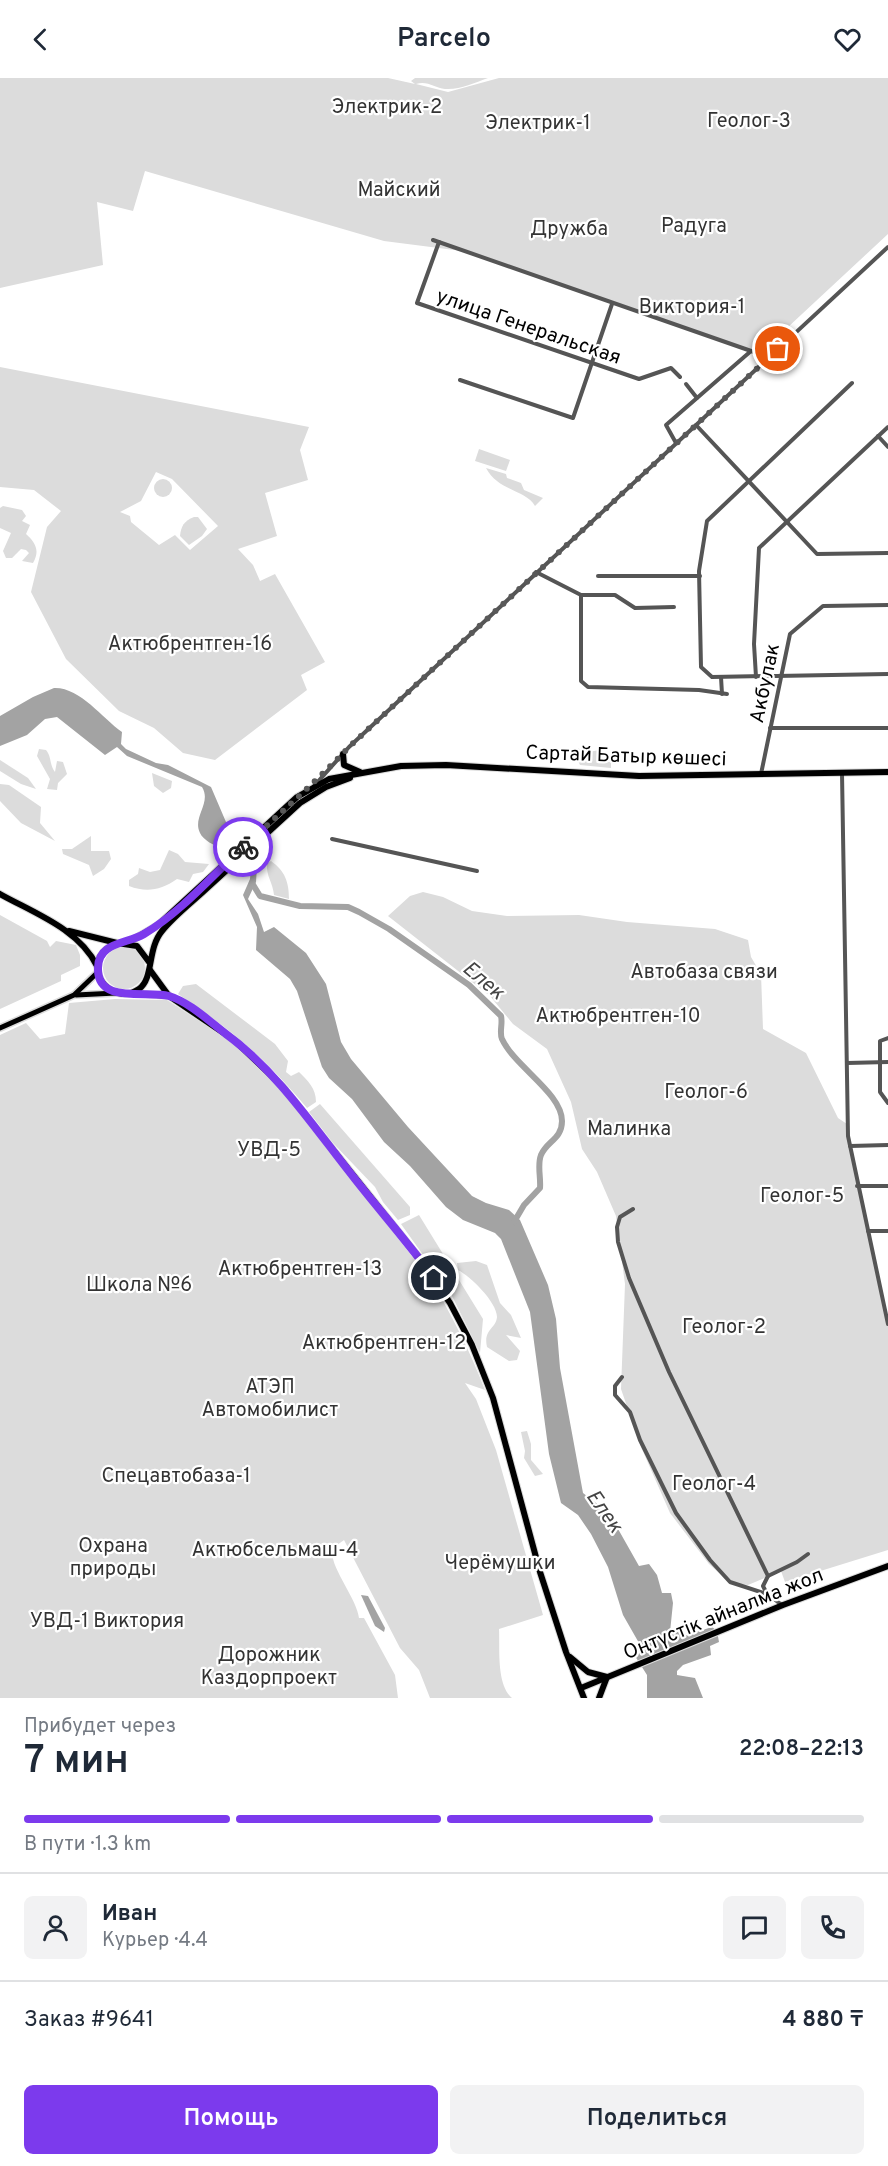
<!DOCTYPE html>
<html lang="ru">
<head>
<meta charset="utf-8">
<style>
  body { margin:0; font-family:Overpass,sans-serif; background:#f2f2f3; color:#1f2937; height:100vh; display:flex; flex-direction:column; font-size:22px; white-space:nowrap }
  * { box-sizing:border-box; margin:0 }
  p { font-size:20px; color:#747a83 }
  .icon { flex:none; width:33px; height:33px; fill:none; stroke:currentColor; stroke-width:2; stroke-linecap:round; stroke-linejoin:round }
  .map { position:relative; height:1620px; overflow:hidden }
  .details { display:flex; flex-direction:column; background:#fff; flex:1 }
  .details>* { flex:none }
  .pin { position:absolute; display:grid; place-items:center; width:51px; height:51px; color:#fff; margin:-26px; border:3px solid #fff; border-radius:50%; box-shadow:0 2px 6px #0007 }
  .courier { position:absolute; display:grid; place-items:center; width:60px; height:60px; margin:-30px; border:4px solid #7c3aed; border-radius:50%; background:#fff; color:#222; box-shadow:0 2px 8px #0007 }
  .head em { font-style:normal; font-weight:600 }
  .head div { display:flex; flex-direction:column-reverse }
  .head { display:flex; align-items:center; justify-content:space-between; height:102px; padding:0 24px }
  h1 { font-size:39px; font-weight:600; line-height:45px }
  .bar { display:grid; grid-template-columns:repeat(4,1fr); gap:9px 6px; align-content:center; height:72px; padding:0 24px }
  .bar i { height:8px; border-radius:4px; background:#e0e1e3 }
  .bar .selected { background:#7c3aed }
  .bar p { grid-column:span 4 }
  .line { display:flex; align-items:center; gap:15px; padding:0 24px; border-top:2px solid #e0e1e3 }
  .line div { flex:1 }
  .round { display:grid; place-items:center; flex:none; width:63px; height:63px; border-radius:9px; background:#f2f2f3 }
  .action { display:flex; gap:12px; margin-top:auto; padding:12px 24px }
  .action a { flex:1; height:69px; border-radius:9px; background:#7c3aed; color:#fff; font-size:24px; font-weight:600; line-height:69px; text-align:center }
  .action a+a { background:#f2f2f3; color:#1f2937 }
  header { display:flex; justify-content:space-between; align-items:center; height:78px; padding:0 24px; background:#fff; font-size:27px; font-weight:600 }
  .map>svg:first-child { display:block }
</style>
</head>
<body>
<header><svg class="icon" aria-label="back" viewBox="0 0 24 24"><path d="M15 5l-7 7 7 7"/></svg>Parcelo<svg class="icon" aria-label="heart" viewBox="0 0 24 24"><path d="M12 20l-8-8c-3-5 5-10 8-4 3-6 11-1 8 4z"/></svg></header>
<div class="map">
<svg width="888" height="1620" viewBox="0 0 888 1620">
  <rect width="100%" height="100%" fill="#fff"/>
  <g fill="#dcdcdc" fill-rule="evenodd">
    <path d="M0,0H388L415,6L411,3L415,0H488C474,5 460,12 445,11C435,10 427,2 416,6L448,14L499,0H888V156L758,277L470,174L384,163L145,93L133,133L97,124L103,187L0,210Z"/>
    <path d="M0,289L309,349L300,372L308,402L265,415L277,458L238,471L253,487L260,503L275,496L325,584L301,597L307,612L215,682L183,675L154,650L119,633L66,581L31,514L47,449L61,433L34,412L0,409ZM156,394L172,401L218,448L190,472L175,457L159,467L131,444L130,438L120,434L141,423Z"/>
    <polygon points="479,371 510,382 506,393 475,383"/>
    <path d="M486,390L506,396L507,400L521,405L524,412L543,420L535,428C526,412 498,413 486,390Z"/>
    <circle cx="163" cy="410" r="9"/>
    <path d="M3,428L22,432L26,438L22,443L30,447L26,456C36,465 40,473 33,485L22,483L29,475L26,472L21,471L12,480H6L3,473L11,455L0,450V430Z"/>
    <path d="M194,439H198L207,451L202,458L189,467L180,458C181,448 184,443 194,439Z"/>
    <polygon points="578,670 584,675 599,672 608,674 606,678 598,681 611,684 611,690 580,687 578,683 572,682 572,678"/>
    <path d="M39,671L46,672C52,679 49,686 55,694L57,683L63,684L67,696L58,705L57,712L47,711L50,701L37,678Z"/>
    <polygon points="0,682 28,700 36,711 21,706 0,693"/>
    <polygon points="152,695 172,703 171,710 163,715 154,708"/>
    <polygon points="0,706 9,707 41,729 40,745 55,763 21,745 0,723"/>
    <polygon points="91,758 91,773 109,773 111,781 104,791 93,798 89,787 63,776 62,771 72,771"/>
    <path d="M169,772L178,776L185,784L209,786L203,794L193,796L189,804L177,801C161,812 147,815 129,808V802L138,796L139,790L150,794L160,792Z"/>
    <path d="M271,783C285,793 289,804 289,821L274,817C273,805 266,798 267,786Z"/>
    <polygon points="423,814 443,819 472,833 507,838 579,837 627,844 715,851 748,862 751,879 761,896 763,951 806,975 838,1040 847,1046 888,1240 888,1472 785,1504 781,1493 748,1507 730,1505 709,1486 670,1435 641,1369 621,1311 625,1206 616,1138 597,1094 582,1071 571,1024 547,971 513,946 490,918 388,838 410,818"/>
    <polygon points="0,837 47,863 50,869 56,863 76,867 80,877 80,888 61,897 61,903 0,931"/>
    <circle cx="124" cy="890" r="21"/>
    <path d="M196,906L275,966L288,983L286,994L291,998L299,994C308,1003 316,1010 316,1024L307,1030C264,979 233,953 178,916L183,908Z"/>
    <path d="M115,921L167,922L233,965L281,1012L430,1201C452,1237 470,1273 485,1312L465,1305L476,1321L496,1372L543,1537L499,1551C500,1570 496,1606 512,1620H430L419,1592L400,1570L344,1462L333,1470C327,1486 357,1520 359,1540H364L395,1597L398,1620H0V957L26,945L40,961L65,956L69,925Z"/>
    <polygon points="320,1026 410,1129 410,1137 398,1142 383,1124 375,1109 333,1065 309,1034"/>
    <polygon points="419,1137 483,1241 480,1275 451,1216 401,1146"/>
    <path d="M476,1183L487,1187L500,1225L511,1237L521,1260L506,1257L520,1273L517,1282L509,1283L487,1269C483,1251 496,1251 497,1239C497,1224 470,1198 458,1192L457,1185Z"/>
    <polygon points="527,1353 531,1366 531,1382 543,1396 535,1398 524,1380 525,1373 521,1354"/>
  </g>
  <g fill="#a3a3a3">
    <path d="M54,610C80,609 102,640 122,654L121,666L126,671L156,685L168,687L211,709L229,751L248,772L257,789L256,804L248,821L258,836L264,854L274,849L306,875L326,906L341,964L351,981L408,1049L472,1118L486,1125L509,1132L520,1142L548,1207L556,1241L560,1290L583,1415L609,1435L639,1488L649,1486L657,1497L662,1515H671L673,1525L670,1554L677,1548L684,1558L712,1549L717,1553L719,1564L710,1568L711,1577L683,1587L677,1593V1597L695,1600L703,1620H647V1597L635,1578L639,1565L623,1537L608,1489L591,1456L578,1437L561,1425L549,1376L530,1234L501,1161L495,1155L463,1142L446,1129L410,1088L384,1064L352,1021L329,1000L322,989L297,913L290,901L256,872L257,849L243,817L250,801L251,790C240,773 207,770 200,755C192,739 212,725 202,709L127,678L117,669L105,677L57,639L45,641L27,657L0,668V638L33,619Z"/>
    <polygon points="361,1517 368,1518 385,1550 384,1554 375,1548"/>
  </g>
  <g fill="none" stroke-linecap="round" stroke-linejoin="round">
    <path stroke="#a3a3a3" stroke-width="6" d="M252,805L260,818L300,828L348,829L359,834L389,851L469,907L501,938C503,946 499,954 502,961C515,989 562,1015 562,1043C562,1061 547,1063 541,1077C537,1087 541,1099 540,1110L524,1127L514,1144"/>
    <defs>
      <g id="major">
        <polyline points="76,917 116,915"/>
        <polyline points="0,950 74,917 98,894"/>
      </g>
      <g id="highway">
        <polyline points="343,676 344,687 360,694"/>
        <path d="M0,816C34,835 79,851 97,888"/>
        <polyline points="69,853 117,865"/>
        <polyline points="127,865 158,847 297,719 329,701 401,688 446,687 639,698 888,694"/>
        <path d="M149,884L137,868L117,865C110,868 104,872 100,879C89,903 118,926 139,911C154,900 147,871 162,853C174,838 191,825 205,812C237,783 268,754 300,725L326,709L350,700"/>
        <polyline points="150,892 169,918 234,962 283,1009 421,1182 450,1225 472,1267 493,1320 540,1494 566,1574 584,1620"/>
        <polyline points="132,915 169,918"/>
        <polyline points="570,1579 588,1594 607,1599 599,1620"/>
        <polyline points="581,1610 783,1527 888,1488"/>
      </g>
    </defs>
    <use href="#major" stroke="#dbdbdb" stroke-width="8"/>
    <use href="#highway" stroke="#dbdbdb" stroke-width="8"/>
    <g stroke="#555" stroke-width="4">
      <polyline points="433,162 754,274 764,284"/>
      <polyline points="439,164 417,225 639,301 671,290 680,299"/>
      <polyline points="460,302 573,340 612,226"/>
      <polyline points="852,305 707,443 699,493 701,589 712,599 888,596"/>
      <polyline points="686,306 697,320"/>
      <polyline points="696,347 817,476 888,475"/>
      <polyline points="878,358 888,369"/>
      <polyline points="676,365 666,347 751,273"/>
      <polyline points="536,494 581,517 615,517 635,530 674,529"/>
      <polyline points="598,498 700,498"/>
      <polyline points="581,517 581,603 588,609 699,612 727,616"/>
      <polyline points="721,599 722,616"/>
      <polyline points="756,599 754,566 759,470 888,349"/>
      <polyline points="770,650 888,650"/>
      <polyline points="842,695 848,1058 888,1246"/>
      <polyline points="761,696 790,556 823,528 888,527"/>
      <polyline points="314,708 349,669 888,169"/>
      <polyline points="332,761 477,793"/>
      <polyline points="888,960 880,963 880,1014 888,1025"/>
      <polyline points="847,985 888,984"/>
      <polyline points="850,1068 888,1067"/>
      <polyline points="857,1108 888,1108"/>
      <polyline points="633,1131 620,1139 617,1149 618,1164 629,1200 669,1294 768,1498 797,1484 808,1476"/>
      <polyline points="868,1153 888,1153"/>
      <polyline points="622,1299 615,1308 615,1317 630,1334 640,1362 676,1435 710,1482 730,1504 767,1516 782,1527"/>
      <polyline points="767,1516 763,1508 768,1498"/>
    </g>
    <use href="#major" stroke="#000" stroke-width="5"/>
    <use href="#highway" stroke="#000" stroke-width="6"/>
  </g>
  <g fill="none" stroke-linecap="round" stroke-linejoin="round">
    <path stroke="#595959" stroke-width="6" stroke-dasharray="0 10.8" d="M243,769C279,736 315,705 349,669L778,271"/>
    <path stroke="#7c3aed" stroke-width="8" d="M243,769C212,798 181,834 144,856C127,866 98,864 98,890C97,927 147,912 169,918C189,924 209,943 226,956C278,994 315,1051 355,1101C381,1134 409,1166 434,1200"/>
  </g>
  <g text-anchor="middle" stroke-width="4.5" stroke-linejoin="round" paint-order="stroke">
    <g font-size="20" fill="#333" stroke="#fff">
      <text x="387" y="35">Электрик-2</text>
      <text x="749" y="49">Геолог-3</text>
      <text x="538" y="51">Электрик-1</text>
      <text x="399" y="118">Майский</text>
      <text x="694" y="154">Радуга</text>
      <text x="569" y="157">Дружба</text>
      <text x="692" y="235">Виктория-1</text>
      <text x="190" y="572">Актюбрентген-16</text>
      <text x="704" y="900">Автобаза связи</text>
      <text x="618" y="944">Актюбрентген-10</text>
      <text x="706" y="1020">Геолог-6</text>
      <text x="629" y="1057">Малинка</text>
      <text x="269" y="1078">УВД-5</text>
      <text x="802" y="1124">Геолог-5</text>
      <text x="300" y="1197">Актюбрентген-13</text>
      <text x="139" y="1213">Школа №6</text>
      <text x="724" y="1255">Геолог-2</text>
      <text x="384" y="1271">Актюбрентген-12</text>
      <text x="270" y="1315">АТЭП<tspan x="270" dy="23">Автомобилист</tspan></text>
      <text x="176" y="1404">Спецавтобаза-1</text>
      <text x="714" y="1412">Геолог-4</text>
      <text x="113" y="1474">Охрана<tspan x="113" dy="23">природы</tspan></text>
      <text x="275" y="1478">Актюбсельмаш-4</text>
      <text x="500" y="1491">Черёмушки</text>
      <text x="107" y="1549">УВД-1 Виктория</text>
      <text x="269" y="1583">Дорожник<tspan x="269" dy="23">Каздорпроект</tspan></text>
    </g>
    <g font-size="20" fill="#000" stroke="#fff">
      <text transform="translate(529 248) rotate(19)" y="7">улица Генеральская</text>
      <text transform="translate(764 605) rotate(-78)" y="7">Акбулак</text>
      <text transform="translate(626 677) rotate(2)" y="7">Сартай Батыр көшесі</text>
      <text transform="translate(723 1535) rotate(-22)" y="7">Оңтүстік айналма жол</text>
    </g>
    <g font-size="21" font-style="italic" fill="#444" stroke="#fff">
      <text transform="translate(484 902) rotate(40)" y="7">Елек</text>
      <text transform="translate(605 1433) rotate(55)" y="7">Елек</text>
    </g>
  </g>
</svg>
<div class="pin" style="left:778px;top:271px;background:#ea580c"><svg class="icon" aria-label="bag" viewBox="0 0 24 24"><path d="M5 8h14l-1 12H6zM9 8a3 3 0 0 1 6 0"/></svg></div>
<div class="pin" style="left:434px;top:1200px;background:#1f2937"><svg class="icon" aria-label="home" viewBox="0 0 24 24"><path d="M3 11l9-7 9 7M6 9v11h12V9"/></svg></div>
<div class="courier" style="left:243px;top:769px"><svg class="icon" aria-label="bike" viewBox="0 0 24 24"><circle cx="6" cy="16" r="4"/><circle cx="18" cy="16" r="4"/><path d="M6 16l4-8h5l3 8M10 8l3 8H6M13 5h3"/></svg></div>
</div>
<section class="details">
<div class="head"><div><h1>7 мин</h1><p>Прибудет через</p></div><em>22:08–22:13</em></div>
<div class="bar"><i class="selected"></i><i class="selected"></i><i class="selected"></i><i></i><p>В пути · 1.3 km</p></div>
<div class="line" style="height:108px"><a class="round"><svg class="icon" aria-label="person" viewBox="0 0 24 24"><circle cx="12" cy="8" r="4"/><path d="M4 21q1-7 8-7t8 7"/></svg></a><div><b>Иван</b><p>Курьер · 4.4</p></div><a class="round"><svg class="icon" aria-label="chat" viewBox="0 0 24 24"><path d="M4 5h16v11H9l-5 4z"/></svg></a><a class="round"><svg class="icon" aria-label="phone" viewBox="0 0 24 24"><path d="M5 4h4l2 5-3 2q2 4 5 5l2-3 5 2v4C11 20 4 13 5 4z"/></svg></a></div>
<div class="line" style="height:78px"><div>Заказ #9641</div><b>4 880 ₸</b></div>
<div class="action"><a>Помощь</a><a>Поделиться</a></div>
</section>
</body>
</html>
